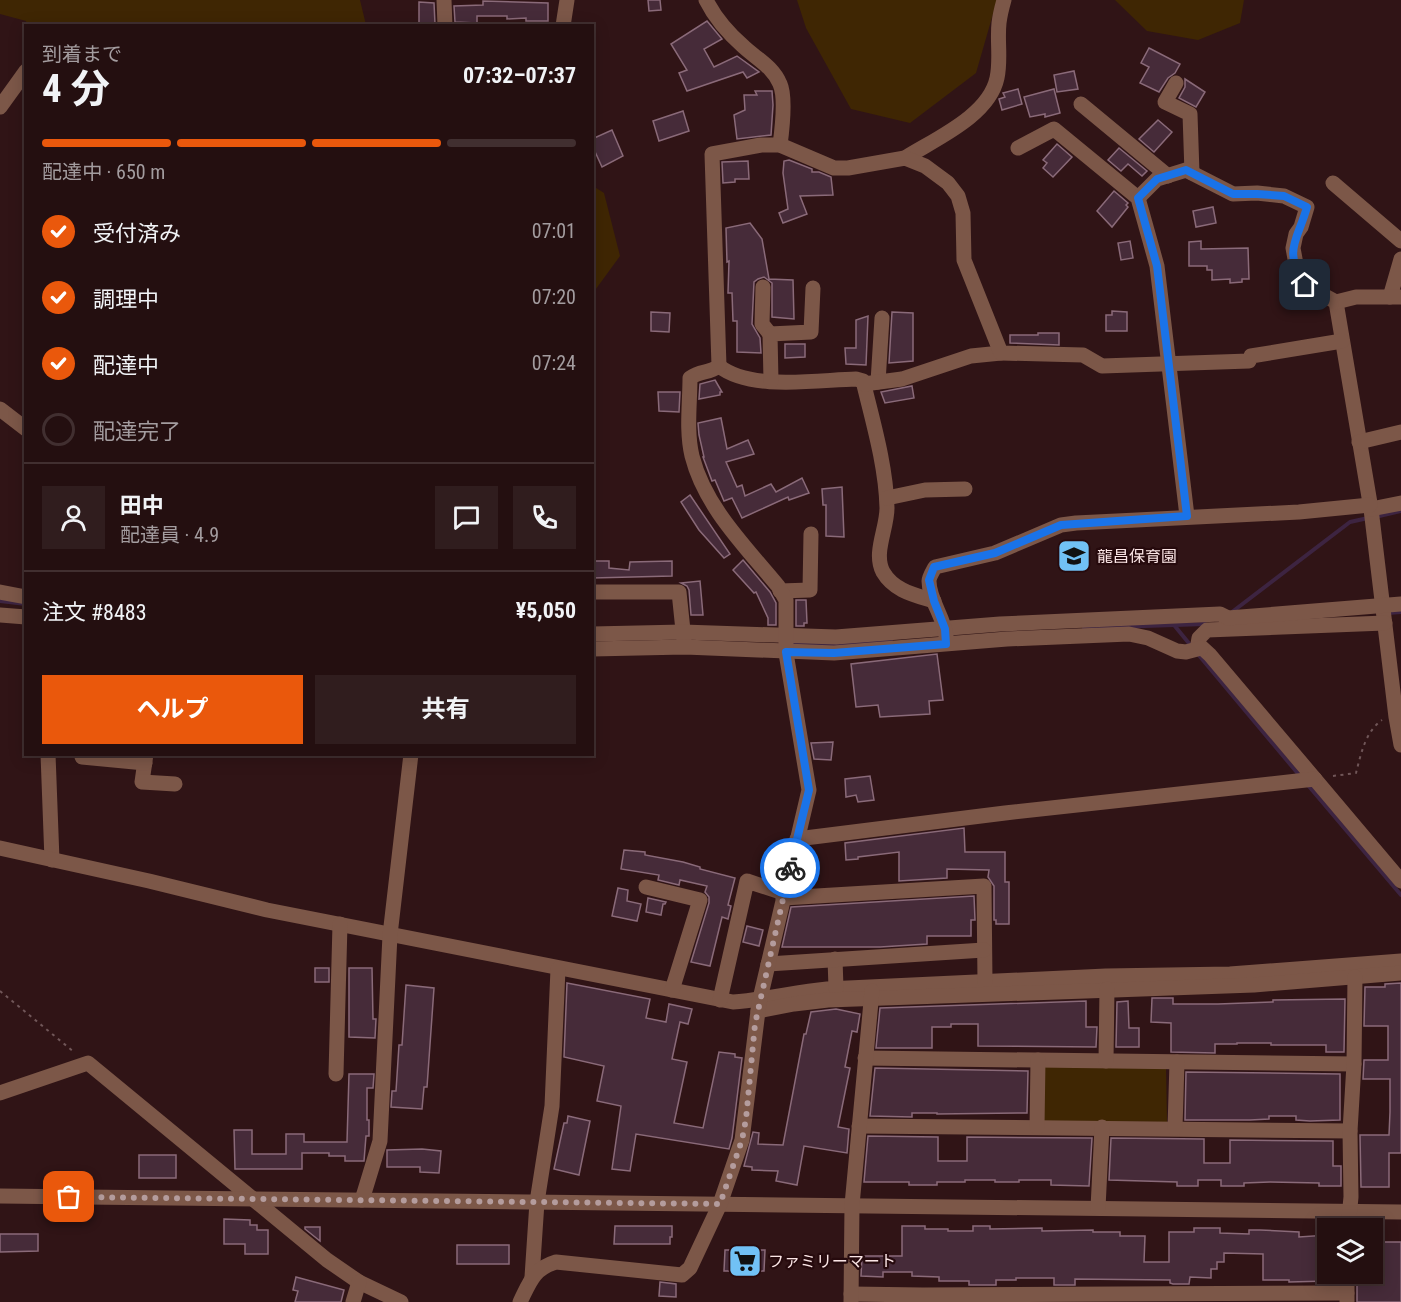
<!DOCTYPE html>
<html lang="ja">
<head>
<meta charset="utf-8">
<style>
  body { margin:0; font-family:"Roboto Condensed","Noto Sans JP",sans-serif; background:#301d1e; color:#f1f3f6; height:100vh; display:flex; flex-direction:column; font-size:22px; white-space:nowrap }
  * { box-sizing:border-box; margin:0 }
  p { font-size:20px; color:#a39c9f }
  .icon { flex:none; width:33px; height:33px; fill:none; stroke:currentColor; stroke-width:2; stroke-linecap:round; stroke-linejoin:round }
  .map { position:relative; flex:1; overflow:hidden }
  .panel { position:absolute; left:24px; top:24px; width:570px; height:732px; display:flex; flex-direction:column; background:#240f10; border-radius:0px; box-shadow:0 3px 15px #0003,0 0 0 2px #412f30 }
  .panel>* { flex:none }
  .buttons { position:absolute; left:1317px; top:1218px; display:grid; gap:12px }
  .buttons a { display:grid; place-items:center; width:66px; height:66px; border-radius:0px; background:#240f10; box-shadow:0 3px 15px #0003,0 0 0 2px #412f30; font-size:30px }
  .pin { position:absolute; display:grid; place-items:center; width:51px; height:51px; color:#fff; margin:-26px; border-radius:12px; box-shadow:0 3px 9px #0006 }
  .courier { position:absolute; display:grid; place-items:center; width:60px; height:60px; margin:-30px; border:4px solid #1a73e8; border-radius:50%; background:#fff; color:#222; box-shadow:0 2px 8px #0007 }
  .summary em { font-style:normal; font-weight:700 }
  .summary div { display:flex; flex-direction:column-reverse }
  .summary { display:flex; align-items:center; justify-content:space-between; height:102px; padding:0 18px }
  h1 { font-size:39px; font-weight:700; line-height:45px }
  .bar { display:grid; grid-template-columns:repeat(4,1fr); gap:9px 6px; align-content:center; height:72px; padding:0 18px }
  .bar i { height:8px; border-radius:4px; background:#412f30 }
  .bar .active { background:#ea580c }
  .bar p { grid-column:span 4 }
  .line { display:flex; align-items:center; gap:15px; padding:0 18px; border-top:2px solid #412f30 }
  .line div { flex:1 }
  .round { display:grid; place-items:center; flex:none; width:63px; height:63px; border-radius:0px; background:#301d1e }
  ol { padding:0 18px; list-style:none }
  li { display:flex; align-items:center; gap:18px; height:66px }
  li p { margin-inline-start:auto }
  li .icon { padding:6px; border-radius:50%; background:#ea580c; color:#fff; stroke-width:4 }
  li:last-child { color:#a39c9f }
  li i { width:33px; height:33px; border:3px solid #412f30; border-radius:50% }
  .primary-button { display:flex; gap:12px; margin-top:auto; padding:12px 18px }
  .primary-button a { flex:1; height:69px; border-radius:0px; background:#ea580c; color:#fff; font-size:24px; font-weight:700; line-height:69px; text-align:center }
  .primary-button a+a { background:#301d1e; color:#f1f3f6 }
  .map>svg:first-child { display:block }
</style>
</head>
<body>
<div class="map">
<svg width="1401" height="1302" viewBox="0 0 1401 1302">
  <rect width="100%" height="100%" fill="#301416"/>
  <g fill="#3f2603">
    <polygon points="0,0 360,0 366,25 27,25 26,21 0,14"/>
    <polygon points="797,0 997,0 976,73 910,123 851,109 806,28"/>
    <polygon points="1115,0 1244,0 1240,23 1198,40 1147,31"/>
    <polygon points="593,186 604,193 620,256 593,293"/>
    <polygon points="1043,1066 1166,1068 1167,1122 1041,1121"/>
  </g>
  <g fill="none" stroke-linecap="round" stroke-linejoin="round">
    <g stroke="#3d2441" stroke-width="4">
      <polyline points="1375,517 1401,511"/>
      <polyline points="0,601 26,604"/>
      <polyline points="1232,612 1350,522 1368,518"/>
      <polyline points="1388,613 1401,612"/>
      <polyline points="1174,625 1192,647"/>
      <polyline points="1084,628 1205,624"/>
      <polyline points="790,643 836,645 891,640"/>
      <polyline points="1197,653 1300,776"/>
      <polyline points="1307,784 1401,895"/>
    </g>
  </g>
  <g fill="#462b39" stroke="#8a6a79" stroke-width="1.5">
    <polygon points="648,0 660,0 661,10 649,11"/>
    <polygon points="483,1 548,3 548,21 526,21 526,18 507,19 507,16 477,16 477,23 455,22 454,6 483,5"/>
    <polygon points="419,2 434,3 435,24 419,24"/>
    <polygon points="707,21 722,39 704,49 714,67 737,56 759,72 747,78 743,72 687,91 679,73 687,70 671,44"/>
    <polygon points="1149,48 1180,64 1175,73 1168,78 1159,92 1140,83 1149,67 1141,63"/>
    <polygon points="1074,71 1078,89 1057,92 1054,75"/>
    <polygon points="1185,79 1205,92 1196,107 1179,98 1185,87"/>
    <polygon points="1018,89 1022,104 1002,110 999,99 1005,97 1003,93"/>
    <polygon points="1054,89 1060,113 1045,117 1045,114 1030,117 1024,97"/>
    <polygon points="755,91 772,91 773,105 771,135 737,139 734,115 745,110 744,95 757,95"/>
    <polygon points="683,111 689,131 659,141 653,121"/>
    <polygon points="1158,120 1172,132 1154,152 1139,139"/>
    <polygon points="612,130 623,156 602,167 592,145 592,139"/>
    <polygon points="1057,144 1072,157 1053,177 1043,168 1047,163 1043,160"/>
    <polygon points="1119,148 1147,171 1142,176 1128,164 1121,171 1108,160"/>
    <polygon points="789,160 812,169 812,172 819,172 831,177 833,195 800,196 807,214 783,223 779,213 788,209 783,173 784,161"/>
    <polygon points="748,161 749,179 735,179 735,182 723,183 722,162"/>
    <polygon points="1114,191 1128,203 1126,205 1128,207 1112,227 1097,211"/>
    <polygon points="1213,207 1216,223 1196,227 1193,211"/>
    <polygon points="750,223 762,239 769,279 793,280 794,319 772,317 772,283 764,277 758,279 754,282 752,324 760,338 761,353 737,352 737,321 733,321 732,293 728,293 729,261 727,262 726,228"/>
    <polygon points="1130,241 1133,258 1121,260 1118,243"/>
    <polygon points="1201,241 1201,249 1248,248 1249,279 1242,279 1242,282 1230,283 1230,279 1212,280 1212,270 1207,270 1207,266 1189,266 1189,242"/>
    <polygon points="1112,311 1127,312 1127,331 1106,331 1106,315 1112,315"/>
    <polygon points="651,312 670,313 669,332 651,331"/>
    <polygon points="892,312 913,313 913,361 889,363"/>
    <polygon points="868,316 866,365 846,364 845,348 856,348 856,320"/>
    <polygon points="1038,333 1059,333 1059,345 1010,343 1010,335 1038,335"/>
    <polygon points="785,344 805,344 805,357 785,358"/>
    <polygon points="715,380 722,392 720,392 720,395 699,399 700,384"/>
    <polygon points="912,386 914,398 885,403 881,392"/>
    <polygon points="658,392 680,392 679,412 659,411"/>
    <polygon points="721,418 727,449 748,440 754,454 726,462 737,487 742,485 745,496 771,484 776,492 802,478 809,493 789,500 788,497 742,518 732,498 724,501 715,480 712,481 703,457 704,457 699,435 698,423"/>
    <polygon points="842,487 844,537 826,536 826,505 823,505 822,489"/>
    <polygon points="690,495 730,554 724,558 699,530 681,502"/>
    <polygon points="743,560 770,592 776,603 776,625 768,625 768,618 756,592 754,593 733,570"/>
    <polygon points="592,561 609,561 609,568 629,570 630,562 672,561 672,576 592,578"/>
    <polygon points="700,581 703,615 691,615 689,590 687,586 681,583"/>
    <polygon points="796,600 806,600 807,623 804,623 804,626 796,626"/>
    <polygon points="937,654 943,700 929,701 930,714 880,717 878,705 856,707 851,664"/>
    <polygon points="833,742 831,760 814,759 811,743"/>
    <polygon points="870,776 874,800 858,802 856,795 846,797 845,779"/>
    <polygon points="964,828 965,852 1005,852 1005,882 1009,882 1009,924 996,924 996,920 994,920 994,886 988,877 989,870 947,869 947,878 899,881 899,852 858,857 858,859 846,860 845,843"/>
    <polygon points="624,850 645,852 645,855 683,862 700,867 700,869 735,878 728,905 731,906 728,919 722,917 710,966 691,962 709,903 709,897 705,892 707,886 680,880 679,885 658,880 659,875 621,869"/>
    <polygon points="618,888 628,890 627,901 641,904 637,921 612,916"/>
    <polygon points="974,896 975,920 971,920 971,936 927,936 927,944 880,947 782,947 791,907"/>
    <polygon points="648,898 666,902 665,904 663,904 661,915 646,912"/>
    <polygon points="747,926 763,930 759,946 743,942"/>
    <rect x="315" y="968" width="14" height="14"/>
    <polygon points="349,968 372,968 373,1019 376,1019 375,1038 349,1037"/>
    <polygon points="567,983 650,999 646,1018 666,1022 669,1004 692,1009 688,1024 680,1022 672,1059 687,1062 674,1123 703,1128 719,1052 735,1054 735,1057 742,1058 732,1138 729,1149 636,1134 630,1171 612,1169 621,1106 597,1101 604,1066 564,1057"/>
    <polygon points="1401,983 1401,1153 1389,1153 1389,1187 1361,1187 1360,1135 1389,1135 1390,1112 1390,1079 1363,1079 1364,1060 1388,1060 1388,1026 1364,1026 1365,987 1385,987 1385,984"/>
    <polygon points="406,985 434,988 427,1087 424,1087 422,1109 391,1107 392,1091 396,1091 399,1045 402,1045"/>
    <polygon points="1152,998 1173,998 1173,1004 1218,1004 1273,1002 1273,1000 1345,999 1344,1052 1326,1052 1326,1045 1271,1045 1271,1043 1237,1043 1237,1044 1215,1044 1215,1053 1171,1052 1171,1023 1151,1022"/>
    <polygon points="1086,1001 1086,1027 1097,1027 1096,1047 978,1046 978,1024 951,1024 951,1027 932,1027 932,1048 876,1048 880,1008"/>
    <polygon points="1128,1001 1129,1028 1139,1028 1139,1047 1116,1047 1117,1002"/>
    <polygon points="836,1009 860,1014 857,1032 852,1031 845,1067 850,1068 838,1127 849,1129 847,1153 804,1146 797,1185 776,1181 778,1171 752,1170 752,1167 744,1166 753,1132 759,1133 758,1144 783,1145 804,1034 806,1034 811,1012"/>
    <polygon points="875,1068 1028,1071 1027,1113 937,1114 937,1113 912,1113 912,1117 870,1116"/>
    <polygon points="1186,1072 1340,1074 1340,1120 1310,1121 1296,1120 1296,1116 1269,1116 1269,1119 1250,1120 1185,1120"/>
    <polygon points="349,1074 374,1074 373,1088 367,1088 367,1120 369,1120 369,1136 366,1136 364,1161 345,1161 345,1156 329,1156 329,1153 302,1153 302,1169 235,1169 234,1130 252,1130 252,1154 286,1154 286,1134 304,1134 304,1142 347,1142"/>
    <polygon points="568,1116 590,1121 579,1175 554,1169 564,1123 567,1123"/>
    <polygon points="868,1136 938,1137 938,1161 967,1161 967,1137 1092,1138 1089,1186 1051,1185 1051,1180 1019,1180 1019,1182 995,1182 995,1180 965,1180 965,1182 937,1182 937,1185 909,1185 909,1182 864,1182"/>
    <polygon points="1111,1138 1204,1139 1204,1163 1230,1163 1230,1140 1333,1141 1333,1166 1341,1166 1341,1186 1319,1186 1319,1183 1270,1182 1244,1183 1244,1186 1221,1186 1221,1180 1198,1180 1198,1186 1177,1186 1177,1182 1109,1180"/>
    <polygon points="422,1149 441,1151 439,1173 420,1172 420,1167 387,1167 387,1150"/>
    <rect x="139" y="1155" width="37" height="23"/>
    <polygon points="224,1219 250,1220 250,1225 257,1225 257,1230 268,1230 268,1254 245,1254 245,1244 224,1244"/>
    <polygon points="615,1226 672,1226 672,1237 670,1237 670,1244 614,1244"/>
    <polygon points="902,1226 925,1226 925,1229 948,1229 948,1231 973,1231 973,1226 990,1226 990,1229 1042,1228 1042,1231 1093,1230 1093,1232 1120,1232 1120,1236 1145,1236 1144,1262 1169,1262 1169,1232 1194,1232 1194,1228 1220,1228 1220,1233 1249,1234 1249,1230 1260,1230 1299,1232 1299,1237 1328,1235 1328,1281 1289,1282 1289,1280 1263,1280 1263,1254 1224,1253 1224,1262 1217,1262 1217,1269 1211,1269 1211,1278 1190,1277 1189,1284 1173,1284 1170,1283 1170,1280 1075,1279 1075,1285 1054,1285 1054,1278 1016,1278 1016,1280 996,1280 996,1285 969,1285 969,1281 939,1281 939,1277 912,1276 912,1272 883,1272 883,1277 861,1276 862,1256 902,1256"/>
    <polygon points="305,1227 320,1227 320,1241 305,1229"/>
    <polygon points="0,1234 38,1234 38,1251 0,1252"/>
    <polygon points="1382,1242 1401,1242 1401,1302 1357,1302 1357,1274 1372,1274 1372,1262 1382,1262"/>
    <rect x="457" y="1245" width="52" height="19"/>
    <polygon points="725,1250 765,1250 764,1271 724,1271"/>
    <polygon points="296,1277 344,1290 341,1302 295,1302 298,1291 293,1290"/>
    <polygon points="660,1282 676,1284 676,1297 659,1296"/>
  </g>
  <g fill="none" stroke-linecap="round" stroke-linejoin="round">
    <g stroke="#705658" stroke-width="2" stroke-dasharray="3 4.5" stroke-linecap="butt">
      <path d="M1333,776L1356,773C1361,754 1365,732 1382,720"/>
      <polyline points="0,991 74,1052"/>
    </g>
    <g stroke="#7c5748" stroke-width="15">
      <polyline points="444,0 445,26"/>
      <path d="M706,0C715,18 729,34 744,47C757,59 773,67 780,84C786,97 782,130 780,145"/>
      <polyline points="563,26 567,0"/>
      <polyline points="1176,83 1165,102 1190,114 1192,173"/>
      <polyline points="1081,104 1168,176"/>
      <polyline points="0,107 26,71"/>
      <polyline points="1018,148 1054,129 1138,198 1157,266 1187,516"/>
      <path d="M905,158C935,139 989,116 997,78C1001,60 997,41 999,23C1000,15 1002,7 1004,0"/>
      <polyline points="1333,183 1401,241"/>
      <polyline points="1138,198 1157,179 1186,170 1233,194 1257,193 1284,196 1307,207 1301,227 1296,234 1293,248 1298,275 1305,285 1336,302 1371,509 1396,717 1401,745"/>
      <polyline points="763,287 762,324 770,334"/>
      <polyline points="1390,297 1401,259"/>
      <polyline points="1336,302 1356,297 1401,297"/>
      <path d="M719,366C750,391 817,380 856,379L863,381C873,422 886,466 887,508C887,529 873,553 883,572C894,591 915,595 934,601"/>
      <polyline points="771,381 770,334 811,332 813,288"/>
      <polyline points="878,382 882,318"/>
      <polyline points="864,384 902,379 971,356 1001,353"/>
      <polyline points="0,409 26,429"/>
      <polyline points="1359,442 1401,432"/>
      <polyline points="887,498 925,490 965,489"/>
      <polyline points="1371,509 1401,503"/>
      <polyline points="780,591 810,590 811,534"/>
      <polyline points="0,592 26,597"/>
      <polyline points="592,592 679,592 684,640"/>
      <polyline points="0,615 26,617"/>
      <polyline points="1385,623 1207,630 1199,638 1198,644 1210,655 1401,881"/>
      <polyline points="592,634 683,632 836,637 1000,624 1220,614 1228,618 1401,604"/>
      <path d="M946,636C944,617 929,600 929,581C929,577 933,571 935,567L995,553L1061,525L1076,523L1299,512L1370,505"/>
      <polyline points="592,649 685,647 834,653 1007,639 1129,634 1148,638 1177,651 1186,652 1201,648"/>
      <polyline points="48,754 52,860"/>
      <polyline points="146,754 142,782 175,784"/>
      <polyline points="82,757 145,763"/>
      <polyline points="797,839 1005,813 1315,779"/>
      <path d="M0,848L149,881L267,910L733,1002C765,1000 795,992 827,989L1106,976L1230,974L1401,961"/>
      <polyline points="646,887 700,900 672,990"/>
      <polyline points="783,898 984,886 985,982"/>
      <polyline points="835,959 836,988"/>
      <polyline points="768,964 984,950"/>
      <polyline points="720,1000 747,881 784,893"/>
      <polyline points="758,1011 794,1004 828,1000 1254,985 1401,973"/>
      <polyline points="865,1058 1354,1064"/>
      <polyline points="1106,1061 1107,989"/>
      <polyline points="336,1074 340,924"/>
      <polyline points="0,1093 88,1063 327,1260 359,1282 401,1302"/>
      <polyline points="859,1126 1350,1131"/>
      <polyline points="1037,1127 1038,1060"/>
      <polyline points="1175,1128 1177,1062"/>
      <polyline points="0,1196 1401,1212"/>
      <polyline points="362,1200 380,1141 390,935 411,754"/>
      <polyline points="1098,1208 1102,1127"/>
      <polyline points="1348,1228 1351,1197 1350,1131 1354,1064 1355,977"/>
      <polyline points="532,1277 537,1202 552,1106 558,969"/>
      <polyline points="851,1294 923,1295 1347,1293"/>
      <polyline points="353,1302 359,1282"/>
      <path d="M520,1302C530,1282 533,1269 556,1262L682,1275L690,1268L720,1204L742,1140L759,1003L809,790L786,653V600L778,586C745,546 705,507 692,456C686,431 690,403 690,378C701,370 708,374 719,366L712,154L761,145H780L834,168H848L905,158L925,166L948,183L958,196L963,213L964,260L1001,353L1083,355L1102,366L1249,361L1251,356L1342,341"/>
      <polyline points="851,1302 852,1205 872,991"/>
      <polyline points="1347,1302 1347,1274"/>
    </g>
  </g>
  <g fill="none" stroke-linecap="round" stroke-linejoin="round">
    <polyline stroke="#b49c9d" stroke-width="6" stroke-dasharray="0 10.8" points="69,1197 720,1204 742,1140 746,1119 755,1024 790,868"/>
    <path stroke="#1a73e8" stroke-width="8" d="M790,868L809,790L786,652L834,653L946,644L945,629L934,601L929,580L934,567L995,553L1061,525L1187,516L1157,266L1138,198L1157,179L1186,170L1233,194H1257L1284,196L1307,207C1298,240 1282,250 1305,285"/>
  </g>
  <defs>
    <symbol id="school-square" viewBox="-11 -11 22 22"><rect x="-9" y="-9" width="18" height="18" rx="4" fill="#71c1f5" stroke="#260a0d"/><path d="M0-5L7-2L0 1L-7-2ZM-4 1L0 2.5L4 1V4Q0 6-4 4Z" fill="#111"/></symbol>
    <symbol id="supermarket-square" viewBox="-11 -11 22 22"><rect x="-9" y="-9" width="18" height="18" rx="4" fill="#71c1f5" stroke="#260a0d"/><path d="M-6-5.5h2.5l.6 2H6L4.5 2H-2.5L-4.4-4H-6ZM-1.5 3.2a1.3 1.3 0 1 0 .1 0ZM3 3.2a1.3 1.3 0 1 0 .1 0Z" fill="#111"/></symbol>
  </defs>
  <g fill-rule="evenodd">
    <use href="#school-square" x="1055" y="537" width="38" height="38"/>
    <use href="#supermarket-square" x="726" y="1242" width="38" height="38"/>
  </g>
  <g text-anchor="middle" stroke-width="4.5" stroke-linejoin="round" paint-order="stroke">
    <g font-size="16" fill="#fbe6e6" stroke="#260a0d" text-anchor="start">
      <text x="1097" y="562">龍昌保育園</text>
      <text x="768" y="1267">ファミリーマート</text>
    </g>
  </g>
</svg>
<div class="buttons">
<a><svg class="icon" aria-label="layers" viewBox="0 0 24 24"><path d="M12 4l9 5-9 5-9-5zM3 14l9 5 9-5"/></svg></a>
</div>
<div class="pin" style="left:69px;top:1197px;background:#ea580c"><svg class="icon" aria-label="bag" viewBox="0 0 24 24"><path d="M5 8h14l-1 12H6zM9 8a3 3 0 0 1 6 0"/></svg></div>
<div class="pin" style="left:1305px;top:285px;background:#1f2937"><svg class="icon" aria-label="home" viewBox="0 0 24 24"><path d="M3 11l9-7 9 7M6 9v11h12V9"/></svg></div>
<div class="courier" style="left:790px;top:868px"><svg class="icon" aria-label="bike" viewBox="0 0 24 24"><circle cx="6" cy="16" r="4"/><circle cx="18" cy="16" r="4"/><path d="M6 16l4-8h5l3 8M10 8l3 8H6M13 5h3"/></svg></div>
<section class="panel">
<div class="summary"><div><h1>4 分</h1><p>到着まで</p></div><em>07:32–07:37</em></div>
<div class="bar"><i class="active"></i><i class="active"></i><i class="active"></i><i></i><p>配達中 · 650 m</p></div>
<ol>
<li><svg class="icon" aria-label="check" viewBox="0 0 24 24"><path d="M5 12l5 5 9-10"/></svg>受付済み<p>07:01</p></li>
<li><svg class="icon" aria-label="check" viewBox="0 0 24 24"><path d="M5 12l5 5 9-10"/></svg>調理中<p>07:20</p></li>
<li><svg class="icon" aria-label="check" viewBox="0 0 24 24"><path d="M5 12l5 5 9-10"/></svg>配達中<p>07:24</p></li>
<li><i></i>配達完了</li>
</ol>
<div class="line" style="height:108px"><a class="round"><svg class="icon" aria-label="person" viewBox="0 0 24 24"><circle cx="12" cy="8" r="4"/><path d="M4 21q1-7 8-7t8 7"/></svg></a><div><b>田中</b><p>配達員 · 4.9</p></div><a class="round"><svg class="icon" aria-label="chat" viewBox="0 0 24 24"><path d="M4 5h16v11H9l-5 4z"/></svg></a><a class="round"><svg class="icon" aria-label="phone" viewBox="0 0 24 24"><path d="M5 4h4l2 5-3 2q2 4 5 5l2-3 5 2v4C11 20 4 13 5 4z"/></svg></a></div>
<div class="line" style="height:78px"><div>注文 #8483</div><b>¥5,050</b></div>
<div class="primary-button"><a>ヘルプ</a><a>共有</a></div>
</section>
</div>
</body>
</html>
